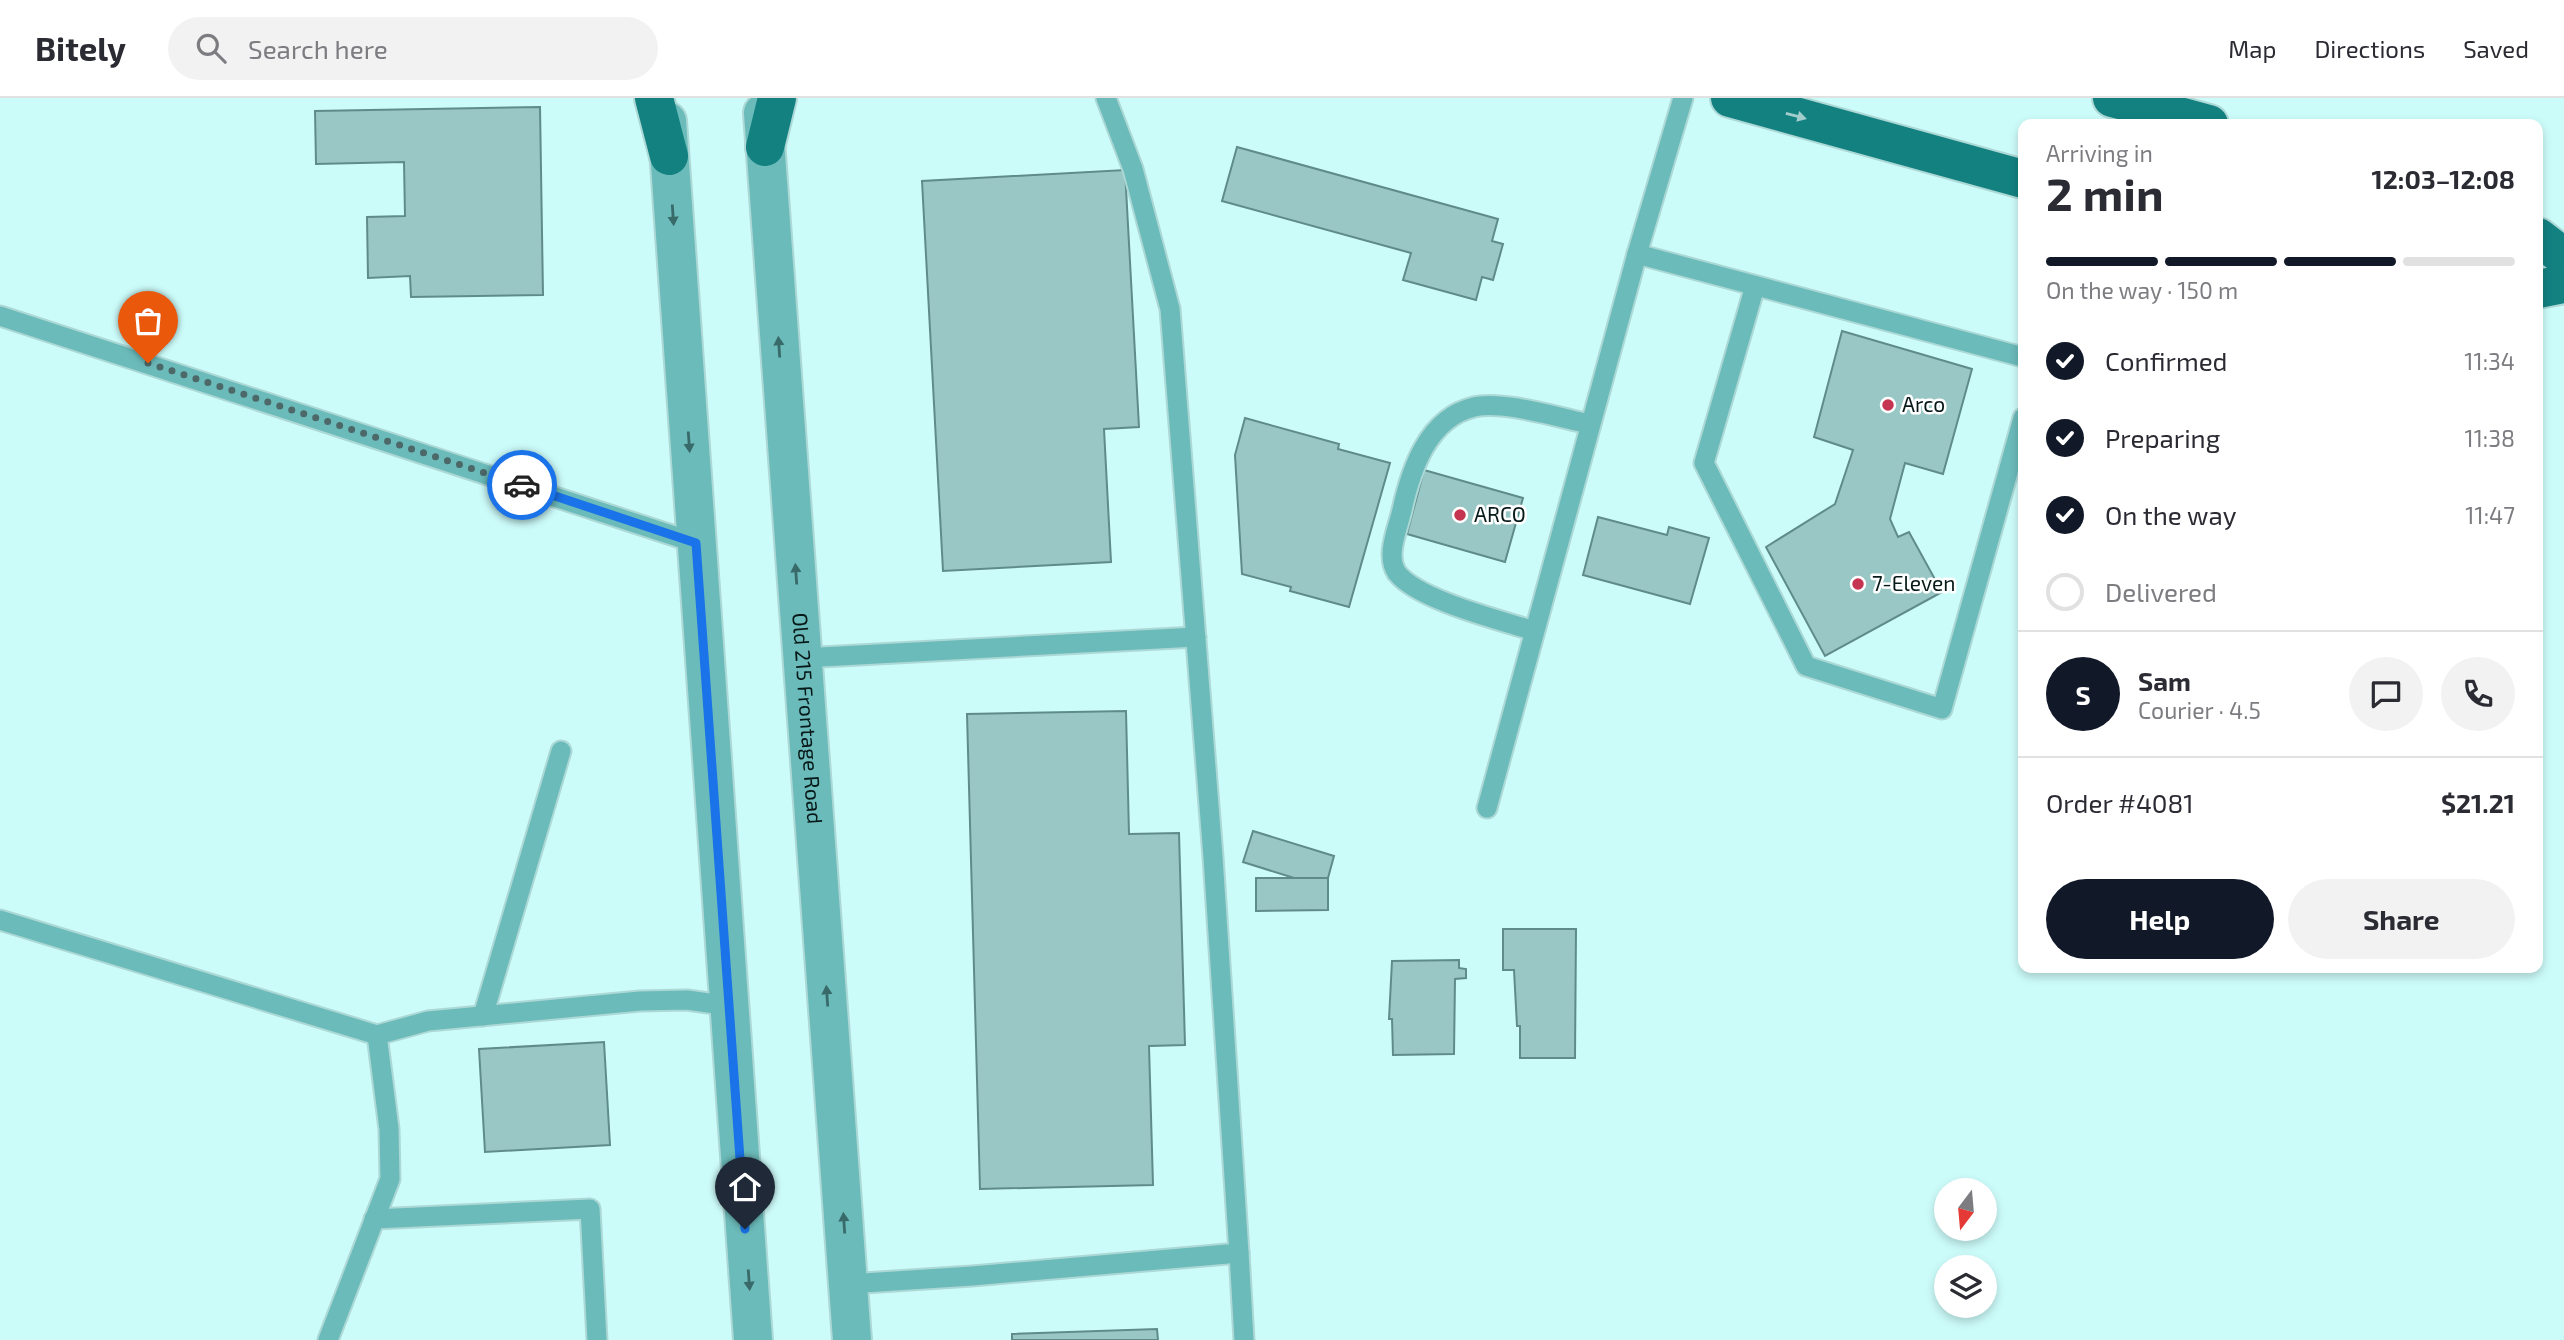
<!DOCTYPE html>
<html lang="en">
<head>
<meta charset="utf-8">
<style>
  body { margin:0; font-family:"Exo 2",sans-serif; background:#f2f2f3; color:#2b2b33; height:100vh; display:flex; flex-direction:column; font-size:26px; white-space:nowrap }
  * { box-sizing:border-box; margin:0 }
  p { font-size:23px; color:#7c7c81 }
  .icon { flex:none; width:38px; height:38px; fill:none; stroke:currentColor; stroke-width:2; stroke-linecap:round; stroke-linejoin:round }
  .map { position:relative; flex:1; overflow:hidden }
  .side { position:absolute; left:2018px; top:21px; width:525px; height:854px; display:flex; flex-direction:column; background:#fff; border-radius:14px; box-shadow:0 4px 10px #0003 }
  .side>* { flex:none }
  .needle { width:46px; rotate:196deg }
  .buttons { position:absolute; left:1934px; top:1080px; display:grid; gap:14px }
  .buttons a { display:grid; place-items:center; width:63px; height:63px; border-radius:50%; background:#fff; box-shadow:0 4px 10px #0003; font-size:35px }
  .pin { position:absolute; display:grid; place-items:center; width:60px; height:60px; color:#fff; margin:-72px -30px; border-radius:50% 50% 50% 0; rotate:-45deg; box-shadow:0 0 7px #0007 }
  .pin .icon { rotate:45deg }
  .courier { position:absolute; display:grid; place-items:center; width:70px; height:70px; margin:-35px; border:5px solid #1a73e8; border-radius:50%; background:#fff; color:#222; box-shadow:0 2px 9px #0007 }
  .summary em { font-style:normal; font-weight:700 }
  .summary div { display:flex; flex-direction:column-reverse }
  .summary { display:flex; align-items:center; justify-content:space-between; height:119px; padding:0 28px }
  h1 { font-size:46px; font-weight:700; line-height:52px }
  .bar { display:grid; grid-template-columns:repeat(4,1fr); gap:10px 7px; align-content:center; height:84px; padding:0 28px }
  .bar i { height:9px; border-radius:5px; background:#e1e1e2 }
  .bar .on { background:#111827 }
  .bar p { grid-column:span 4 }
  .line { display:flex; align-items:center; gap:18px; padding:0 28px; border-top:2px solid #e1e1e2 }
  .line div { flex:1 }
  .round { display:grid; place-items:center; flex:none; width:74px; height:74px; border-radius:37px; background:#f2f2f3 }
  ol { padding:0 28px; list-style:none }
  li { display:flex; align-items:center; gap:21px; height:77px }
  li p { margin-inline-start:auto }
  li .icon { padding:7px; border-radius:50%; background:#111827; color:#fff; stroke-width:4 }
  li:last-child { color:#7c7c81 }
  li i { width:38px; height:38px; border:4px solid #e1e1e2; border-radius:50% }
  .action { display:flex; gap:14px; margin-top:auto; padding:14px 28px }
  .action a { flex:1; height:80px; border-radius:42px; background:#111827; color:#fff; font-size:28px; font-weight:700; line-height:80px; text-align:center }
  .action a+a { background:#f2f2f3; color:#2b2b33 }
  header { display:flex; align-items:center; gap:42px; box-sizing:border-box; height:98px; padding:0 35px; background:#fff; border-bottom:2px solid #e1e1e2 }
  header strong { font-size:33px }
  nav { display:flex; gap:38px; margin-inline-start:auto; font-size:24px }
  .search { width:490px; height:63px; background:#f2f2f3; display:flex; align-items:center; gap:18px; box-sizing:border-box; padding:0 24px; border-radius:38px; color:#7c7c81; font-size:26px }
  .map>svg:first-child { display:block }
</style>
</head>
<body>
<header>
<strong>Bitely</strong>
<div class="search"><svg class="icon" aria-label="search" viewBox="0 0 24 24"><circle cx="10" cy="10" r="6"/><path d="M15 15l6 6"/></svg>Search here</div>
<nav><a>Map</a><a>Directions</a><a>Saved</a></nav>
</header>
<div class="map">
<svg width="2564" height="1242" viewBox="0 0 2564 1242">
  <rect width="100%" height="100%" fill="#ccfcfa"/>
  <g fill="#99c7c5" stroke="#5f8c8b" stroke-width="2">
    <polygon points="540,9 543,197 411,199 410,178 368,180 367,119 405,118 404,64 316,66 315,13"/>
    <polygon points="1237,49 1498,121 1492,143 1503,146 1493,182 1482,179 1476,202 1403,182 1411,155 1222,103"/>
    <polygon points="1125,72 1139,329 1104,331 1111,464 943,473 922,83"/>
    <polygon points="1842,233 1972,271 1943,376 1905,365 1890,421 1898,439 1909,434 1942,494 1825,558 1766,449 1835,406 1853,352 1814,339"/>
    <polygon points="1245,320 1339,346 1338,351 1390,365 1349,509 1290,493 1291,489 1242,476 1235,357"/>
    <polygon points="1424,372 1523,400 1505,464 1407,436"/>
    <polygon points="1598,419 1667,437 1669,429 1709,440 1690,506 1583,477"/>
    <polygon points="1126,613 1129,736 1179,735 1185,947 1149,948 1153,1087 980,1091 967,616"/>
    <polygon points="1253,733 1334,758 1328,780 1294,780 1243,764"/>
    <polygon points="1256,780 1328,780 1328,812 1256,813"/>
    <polygon points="1503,831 1576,831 1575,960 1520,960 1520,928 1517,928 1514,872 1503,872"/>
    <polygon points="1459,862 1459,870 1466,871 1466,880 1455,881 1454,956 1393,957 1392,921 1389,921 1392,863"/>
    <polygon points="604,944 610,1047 485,1054 479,951"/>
    <polygon points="1157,1231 1158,1242 1012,1242 1012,1236"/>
  </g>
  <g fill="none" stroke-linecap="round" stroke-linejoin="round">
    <defs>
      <g id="service">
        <polyline points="1637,156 2023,259"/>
        <polyline points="1755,188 1704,365 1806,568 1942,611 2023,320"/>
        <polyline points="0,218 696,445"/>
        <path d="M1534,533C1500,522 1418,502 1397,475C1385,458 1398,430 1402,412C1411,371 1428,320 1474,309C1502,302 1560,320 1590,326"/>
        <polyline points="802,560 1196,539"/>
        <polyline points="1487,710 1637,156 1683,0"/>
        <polyline points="0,822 377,937 428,923 640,903 687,902 730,908"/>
        <polyline points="483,918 561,653"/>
        <polyline points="374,1121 590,1111 597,1242"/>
        <polyline points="1239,1155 1244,1242"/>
        <polyline points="848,1186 972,1178 1239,1155 1213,759 1170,211 1133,71 1106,0"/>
        <polyline points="328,1242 390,1081 389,1031 377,937"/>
      </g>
      <g id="tertiary">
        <path id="s1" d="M763,15L852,1242"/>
        <polyline points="667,23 753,1242"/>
      </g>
      <g id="primary">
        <polyline points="654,0 669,58"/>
        <polyline points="1730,0 2023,81"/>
        <polyline points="2112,0 2209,26"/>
        <polyline points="765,49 777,0"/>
        <polyline points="2538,139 2564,159"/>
        <polyline points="2538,191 2564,186"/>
      </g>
    </defs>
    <use href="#service" stroke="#acd8d6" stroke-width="23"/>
    <use href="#tertiary" stroke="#acd8d6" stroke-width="42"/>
    <use href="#primary" stroke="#acd8d6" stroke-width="42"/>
    <use href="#service" stroke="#6bbbba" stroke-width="19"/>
    <use href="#tertiary" stroke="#6bbbba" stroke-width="38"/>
    <use href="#primary" stroke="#138180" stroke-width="38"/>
  </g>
  <defs><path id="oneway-solid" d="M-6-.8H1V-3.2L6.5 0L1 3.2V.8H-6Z" transform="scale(1.75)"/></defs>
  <use fill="#a1cdcc" href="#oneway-solid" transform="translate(1796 18) rotate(15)"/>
  <g fill="#396a6a">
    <use href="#oneway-solid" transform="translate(673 117) rotate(86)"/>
    <use href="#oneway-solid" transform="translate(779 249) rotate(-94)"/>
    <use href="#oneway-solid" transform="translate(689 344) rotate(86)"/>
    <use href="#oneway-solid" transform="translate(796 476) rotate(-94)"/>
    <use href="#oneway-solid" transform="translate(827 898) rotate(-94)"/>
    <use href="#oneway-solid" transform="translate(844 1125) rotate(-94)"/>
    <use href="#oneway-solid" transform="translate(749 1182) rotate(86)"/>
  </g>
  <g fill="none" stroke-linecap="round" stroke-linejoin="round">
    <polyline stroke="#4c6868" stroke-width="7" stroke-dasharray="0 12.6" points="148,265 522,387"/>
    <polyline stroke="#1a73e8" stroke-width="9" points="522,387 696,445 745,1131"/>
  </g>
  <g fill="#c53552" stroke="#fff" stroke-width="2.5">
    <circle cx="1888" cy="307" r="7"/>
    <circle cx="1460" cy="417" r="7"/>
    <circle cx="1858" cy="486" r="7"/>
  </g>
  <g text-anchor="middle" stroke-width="5" stroke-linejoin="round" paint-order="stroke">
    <g font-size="21" fill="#071919" stroke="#fff" text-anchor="start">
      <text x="1902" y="314">Arco</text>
      <text x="1474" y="424">ARCO</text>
      <text x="1872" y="493">7-Eleven</text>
    </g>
    <g font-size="21" fill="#071919" stroke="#fff">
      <text dy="7" stroke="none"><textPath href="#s1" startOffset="607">Old 215 Frontage Road</textPath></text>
    </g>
  </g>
</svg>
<div class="buttons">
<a><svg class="needle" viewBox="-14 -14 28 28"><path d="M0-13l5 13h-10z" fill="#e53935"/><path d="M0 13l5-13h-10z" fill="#7c7c81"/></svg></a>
<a><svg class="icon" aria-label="layers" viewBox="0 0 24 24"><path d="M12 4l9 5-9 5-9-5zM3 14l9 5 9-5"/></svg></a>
</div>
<div class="pin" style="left:148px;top:265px;background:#ea580c"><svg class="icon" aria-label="bag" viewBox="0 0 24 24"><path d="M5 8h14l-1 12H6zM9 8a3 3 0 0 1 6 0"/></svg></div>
<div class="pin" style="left:745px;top:1131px;background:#1f2937"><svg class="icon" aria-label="home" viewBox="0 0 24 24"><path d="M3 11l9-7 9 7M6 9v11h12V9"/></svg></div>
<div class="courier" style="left:522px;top:387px"><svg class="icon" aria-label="car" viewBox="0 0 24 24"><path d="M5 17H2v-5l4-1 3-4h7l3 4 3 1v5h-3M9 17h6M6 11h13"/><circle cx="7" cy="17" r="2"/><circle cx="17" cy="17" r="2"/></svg></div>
<section class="side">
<div class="summary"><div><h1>2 min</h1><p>Arriving in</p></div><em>12:03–12:08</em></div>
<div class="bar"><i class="on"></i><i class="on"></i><i class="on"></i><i></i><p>On the way · 150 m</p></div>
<ol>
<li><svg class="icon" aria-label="check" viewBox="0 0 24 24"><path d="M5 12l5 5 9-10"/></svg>Confirmed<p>11:34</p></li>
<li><svg class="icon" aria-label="check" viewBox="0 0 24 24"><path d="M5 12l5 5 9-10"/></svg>Preparing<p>11:38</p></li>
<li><svg class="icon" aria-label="check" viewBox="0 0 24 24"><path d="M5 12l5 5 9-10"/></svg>On the way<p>11:47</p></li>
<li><i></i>Delivered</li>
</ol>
<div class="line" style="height:126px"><b class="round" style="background:#111827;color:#fff">S</b><div><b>Sam</b><p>Courier · 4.5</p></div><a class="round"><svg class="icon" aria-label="chat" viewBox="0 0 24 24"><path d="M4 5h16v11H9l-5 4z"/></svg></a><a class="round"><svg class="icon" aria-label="phone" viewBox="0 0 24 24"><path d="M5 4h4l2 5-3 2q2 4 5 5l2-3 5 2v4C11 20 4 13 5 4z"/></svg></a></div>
<div class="line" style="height:91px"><div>Order #4081</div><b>$21.21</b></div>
<div class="action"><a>Help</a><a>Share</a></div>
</section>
</div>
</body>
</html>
